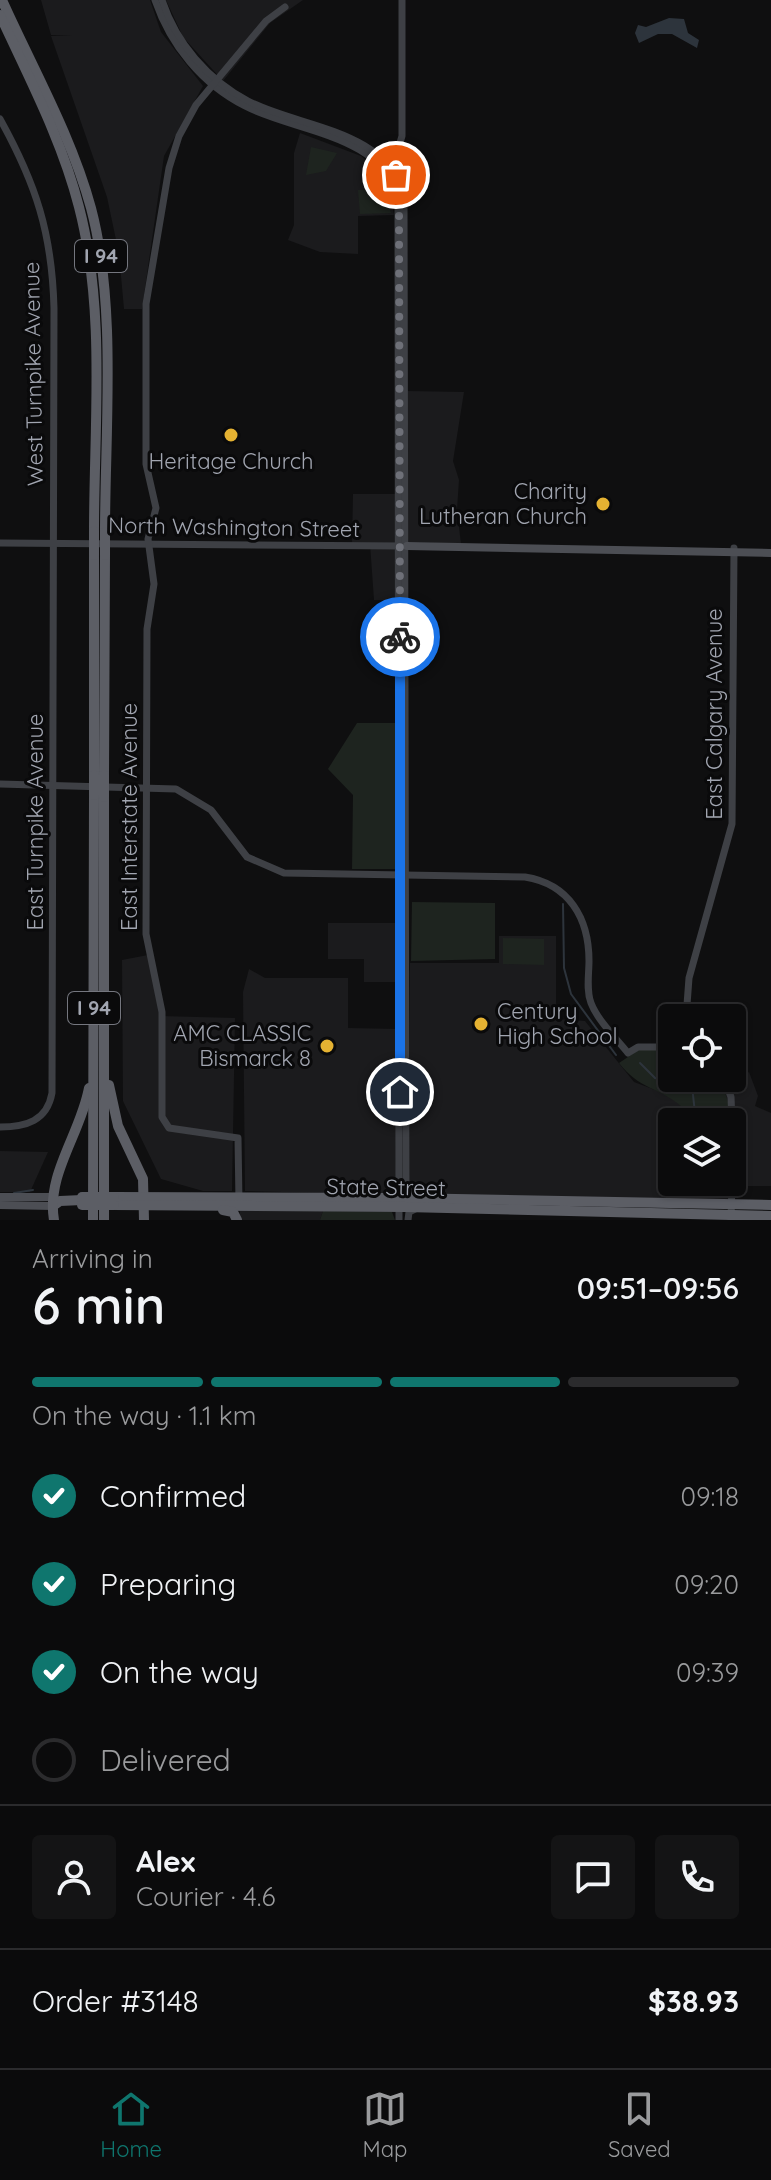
<!DOCTYPE html>
<html lang="en">
<head>
<meta charset="utf-8">
<style>
  body { margin:0; font-family:Quicksand,sans-serif; background:#141415; color:#f1f3f6; height:100vh; display:flex; flex-direction:column; font-size:30px; white-space:nowrap }
  * { box-sizing:border-box; margin:0 }
  p { font-size:26px; color:#9a9b9d }
  .icon { flex:none; width:44px; height:44px; fill:none; stroke:currentColor; stroke-width:2; stroke-linecap:round; stroke-linejoin:round }
  .map { position:relative; height:1220px; overflow:hidden }
  .sheet { display:flex; flex-direction:column; background:#0b0b0c; flex:1 }
  .sheet>* { flex:none }
  .buttons { position:absolute; left:658px; top:1004px; display:grid; gap:16px }
  .buttons a { display:grid; place-items:center; width:88px; height:88px; border-radius:8px; background:#0b0b0c; box-shadow:0 2px 6px #0004,0 0 0 2px #2b2b2d; font-size:40px }
  .pin { position:absolute; display:grid; place-items:center; width:68px; height:68px; color:#fff; margin:-34px; border:4px solid #fff; border-radius:50%; box-shadow:0 2px 8px #0007 }
  .courier { position:absolute; display:grid; place-items:center; width:80px; height:80px; margin:-40px; border:6px solid #1a73e8; border-radius:50%; background:#fff; color:#222; box-shadow:0 2px 10px #0007 }
  .overview em { font-style:normal; font-weight:600 }
  .overview div { display:flex; flex-direction:column-reverse }
  .overview { display:flex; align-items:center; justify-content:space-between; height:136px; padding:0 32px }
  h1 { font-size:52px; font-weight:600; line-height:60px }
  .bar { display:grid; grid-template-columns:repeat(4,1fr); gap:12px 8px; align-content:center; height:96px; padding:0 32px }
  .bar i { height:10px; border-radius:6px; background:#2b2b2d }
  .bar .selected { background:#0f766e }
  .bar p { grid-column:span 4 }
  .line { display:flex; align-items:center; gap:20px; padding:0 32px; border-top:2px solid #2b2b2d }
  .line div { flex:1 }
  .round { display:grid; place-items:center; flex:none; width:84px; height:84px; border-radius:8px; background:#141415 }
  ol { padding:0 32px; list-style:none }
  li { display:flex; align-items:center; gap:24px; height:88px }
  li p { margin-inline-start:auto }
  li .icon { padding:8px; border-radius:50%; background:#0f766e; color:#fff; stroke-width:4 }
  li:last-child { color:#9a9b9d }
  li i { width:44px; height:44px; border:4px solid #2b2b2d; border-radius:50% }
  .dock { display:flex; justify-content:space-around; align-items:center; height:112px; border-top:2px solid #2b2b2d; background:#0b0b0c; font-size:22px; color:#9a9b9d }
  .dock a { display:grid; justify-items:center; gap:4px }
  .dock .selected { color:#0f766e }
  .map>svg:first-child { display:block }
</style>
</head>
<body>
<div class="map">
<svg width="771" height="1220" viewBox="0 0 771 1220">
  <rect width="100%" height="100%" fill="#0f0f10"/>
  <g fill="#1b1b1d">
    <polygon points="41,0 150,0 161,32 203,86 164,156 142,309 124,309 119,254 107,197 51,36 72,36 51,35"/>
    <polygon points="166,0 303,0 270,23 223,81 183,37"/>
    <polygon points="300,133 361,156 380,173 389,186 394,215 358,216 358,254 320,252 288,240 294,225 294,153"/>
    <polygon points="407,391 464,392 453,461 459,480 457,510 461,544 408,542"/>
    <polygon points="353,494 397,494 397,600 374,600 370,544 352,544"/>
    <polygon points="328,923 398,923 398,982 364,982 364,959 328,959"/>
    <polygon points="499,936 556,936 556,1019 585,1021 634,1082 669,1095 682,1106 682,1122 672,1122 672,1182 732,1182 732,1122 728,1122 723,1084 749,1072 758,1096 755,1106 771,1113 771,1186 730,1186 730,1200 409,1194 410,963 499,963"/>
    <polygon points="148,955 160,1016 235,1018 232,1191 203,1191 161,1179 123,1101 122,960"/>
    <polygon points="249,969 265,978 348,978 348,1028 398,1029 397,1195 245,1191 243,992"/>
    <polygon points="0,1151 48,1152 30,1192 0,1192"/>
    <polygon points="240,1210 323,1211 320,1220 240,1220"/>
  </g>
  <g fill="#1e241f">
    <polygon points="311,147 337,153 326,171 306,175"/>
    <polygon points="358,190 384,190 391,213 360,214"/>
    <polygon points="357,723 397,723 396,869 352,869 353,795 328,769"/>
    <polygon points="412,902 495,903 495,959 411,961"/>
    <polygon points="503,938 544,939 544,965 503,964"/>
    <path d="M640,1049H672V1078H720L728,1102V1122H682L681,1106C657,1086 640,1090 619,1063Z"/>
    <polygon points="323,1211 392,1212 395,1220 320,1220"/>
  </g>
  <polygon fill="#2d343c" points="669,18 684,19 688,33 699,40 697,48 672,34 658,34 639,43 635,33 638,25 646,27"/>
  <g fill="none" stroke-linecap="round" stroke-linejoin="round">
    <g stroke="#2d343c" stroke-width="2">
      <polyline points="563,904 564,968 571,994 616,1055"/>
      <path d="M640,1063L655,1078C668,1081 679,1083 692,1086L695,1113L705,1122"/>
      <polyline points="724,1182 724,1189"/>
      <polyline points="14,1193 33,1190"/>
    </g>
    <g stroke="#3e4045" stroke-width="7">
      <path d="M155,0C171,46 202,84 245,106C295,132 382,134 398,198L399,1220"/>
      <path d="M162,0C176,43 208,80 248,101C300,128 387,129 404,196L406,1190"/>
      <path d="M0,119C36,184 52,233 54,308L52,1093C47,1121 26,1127 0,1127"/>
      <polyline points="385,166 397,153 402,136 402,0"/>
      <polyline points="0,543 404,546"/>
      <path d="M0,784L176,789L211,810L247,857L284,873L525,877C569,884 589,918 589,961C589,974 586,990 591,1003C598,1021 616,1038 628,1053L638,1047H672"/>
      <polyline points="686,1018 689,978 732,824 734,548"/>
      <polyline points="724,1078 731,1097 732,1122"/>
      <polyline points="239,1202 238,1138 169,1128 162,1117 162,1012 146,934 147,629 154,584 148,539 156,508 146,464 146,304 169,168 179,136 196,105 266,21 285,7"/>
      <polyline points="408,1220 409,1212 417,1208"/>
      <polyline points="731,1220 732,1182"/>
    </g>
    <g stroke="#4c4e54" stroke-width="8">
      <polyline points="407,546 771,553"/>
      <polyline points="0,1197 53,1197"/>
      <polyline points="0,1205 53,1206"/>
    </g>
    <g stroke="#5c5e65" stroke-width="10">
      <path d="M2,0C33,69 71,135 91,208C117,306 105,431 105,532"/>
      <path d="M0,15C29,78 62,140 79,207C106,311 94,425 94,531"/>
      <polyline points="94,775 94,555"/>
      <polyline points="104,775 105,555"/>
      <polyline points="109,1085 118,1126 143,1179 144,1220"/>
      <polyline points="406,1186 408,1193 418,1195"/>
      <polyline points="114,1197 402,1198 771,1205"/>
      <polyline points="114,1205 405,1207 771,1216"/>
      <polyline points="53,1206 60,1201 82,1200"/>
      <polyline points="223,1210 233,1212 237,1220"/>
      <path d="M54,1220C46,1174 81,1133 89,1088"/>
      <polyline points="93,1220 94,795"/>
      <polyline points="104,1220 104,797"/>
    </g>
    <g stroke="#5c5e65" stroke-width="10">
      <polyline points="105,532 105,555"/>
      <polyline points="94,555 94,531"/>
      <polyline points="104,775 104,797"/>
      <polyline points="94,795 94,775"/>
      <polyline points="82,1197 114,1197"/>
      <polyline points="82,1205 114,1205"/>
    </g>
  </g>
  <g fill="none" stroke-linecap="round" stroke-linejoin="round">
    <polyline stroke="#6e7078" stroke-width="8" stroke-dasharray="0 14.4" points="396,175 388,164 383,167 396,190 399,213 400,637"/>
    <polyline stroke="#1a73e8" stroke-width="10" points="400,1092 400,637"/>
  </g>
  <g fill="#e5b232" stroke="#0a0a0b" stroke-width="3">
    <circle cx="231" cy="435" r="8"/>
    <circle cx="603" cy="504" r="8"/>
    <circle cx="481" cy="1024" r="8"/>
    <circle cx="327" cy="1046" r="8"/>
  </g>
  <g text-anchor="middle" stroke-width="6" stroke-linejoin="round" paint-order="stroke">
    <g fill="#0a0a0b" stroke="#74767e" stroke-width="2">
      <rect x="75" y="240" width="52" height="32" rx="6"/>
      <rect x="68" y="992" width="52" height="32" rx="6"/>
    </g>
    <g font-size="20" font-weight="bold" fill="#a1a5b0">
      <text x="101" y="263">I 94</text>
      <text x="94" y="1015">I 94</text>
    </g>
    <g font-size="22" fill="#a1a5b0" stroke="#0a0a0b">
      <text transform="translate(33 374) rotate(-91)" y="8">West Turnpike Avenue</text>
      <text transform="translate(234 527) rotate(1)" y="8">North Washington Street</text>
      <text transform="translate(714 714) rotate(-90)" y="8">East Calgary Avenue</text>
      <text transform="translate(129 817) rotate(-90)" y="8">East Interstate Avenue</text>
      <text transform="translate(35 822) rotate(-90)" y="8">East Turnpike Avenue</text>
      <text transform="translate(386 1187) rotate(1)" y="8">State Street</text>
    </g>
    <g font-size="22" fill="#a1a5b0" stroke="#0a0a0b" text-anchor="end">
      <text x="231" y="469" text-anchor="middle">Heritage Church</text>
      <text x="587" y="499">Charity<tspan x="587" dy="25">Lutheran Church</tspan></text>
      <text x="497" y="1019" text-anchor="start">Century<tspan x="497" dy="25">High School</tspan></text>
      <text x="311" y="1041">AMC CLASSIC<tspan x="311" dy="25">Bismarck 8</tspan></text>
    </g>
  </g>
</svg>
<div class="buttons">
<a><svg class="icon" aria-label="locate" viewBox="0 0 24 24"><circle cx="12" cy="12" r="6"/><path d="M12 2v4M12 18v4M2 12h4M18 12h4"/></svg></a>
<a><svg class="icon" aria-label="layers" viewBox="0 0 24 24"><path d="M12 4l9 5-9 5-9-5zM3 14l9 5 9-5"/></svg></a>
</div>
<div class="pin" style="left:396px;top:175px;background:#ea580c"><svg class="icon" aria-label="bag" viewBox="0 0 24 24"><path d="M5 8h14l-1 12H6zM9 8a3 3 0 0 1 6 0"/></svg></div>
<div class="pin" style="left:400px;top:1092px;background:#1f2937"><svg class="icon" aria-label="home" viewBox="0 0 24 24"><path d="M3 11l9-7 9 7M6 9v11h12V9"/></svg></div>
<div class="courier" style="left:400px;top:637px"><svg class="icon" aria-label="bike" viewBox="0 0 24 24"><circle cx="6" cy="16" r="4"/><circle cx="18" cy="16" r="4"/><path d="M6 16l4-8h5l3 8M10 8l3 8H6M13 5h3"/></svg></div>
</div>
<section class="sheet">
<div class="overview"><div><h1>6 min</h1><p>Arriving in</p></div><em>09:51–09:56</em></div>
<div class="bar"><i class="selected"></i><i class="selected"></i><i class="selected"></i><i></i><p>On the way · 1.1 km</p></div>
<ol>
<li><svg class="icon" aria-label="check" viewBox="0 0 24 24"><path d="M5 12l5 5 9-10"/></svg>Confirmed<p>09:18</p></li>
<li><svg class="icon" aria-label="check" viewBox="0 0 24 24"><path d="M5 12l5 5 9-10"/></svg>Preparing<p>09:20</p></li>
<li><svg class="icon" aria-label="check" viewBox="0 0 24 24"><path d="M5 12l5 5 9-10"/></svg>On the way<p>09:39</p></li>
<li><i></i>Delivered</li>
</ol>
<div class="line" style="height:144px"><a class="round"><svg class="icon" aria-label="person" viewBox="0 0 24 24"><circle cx="12" cy="8" r="4"/><path d="M4 21q1-7 8-7t8 7"/></svg></a><div><b>Alex</b><p>Courier · 4.6</p></div><a class="round"><svg class="icon" aria-label="chat" viewBox="0 0 24 24"><path d="M4 5h16v11H9l-5 4z"/></svg></a><a class="round"><svg class="icon" aria-label="phone" viewBox="0 0 24 24"><path d="M5 4h4l2 5-3 2q2 4 5 5l2-3 5 2v4C11 20 4 13 5 4z"/></svg></a></div>
<div class="line" style="height:104px"><div>Order #3148</div><b>$38.93</b></div>
</section>
<nav class="dock">
<a class="selected"><svg class="icon" aria-label="home" viewBox="0 0 24 24"><path d="M3 11l9-7 9 7M6 9v11h12V9"/></svg>Home</a>
<a><svg class="icon" aria-label="map" viewBox="0 0 24 24"><path d="M3 6l6-2 6 2 6-2v14l-6 2-6-2-6 2zM9 4v14M15 6v14"/></svg>Map</a>
<a><svg class="icon" aria-label="saved" viewBox="0 0 24 24"><path d="M7 4h10v16l-5-4-5 4z"/></svg>Saved</a>
</nav>
</body>
</html>
